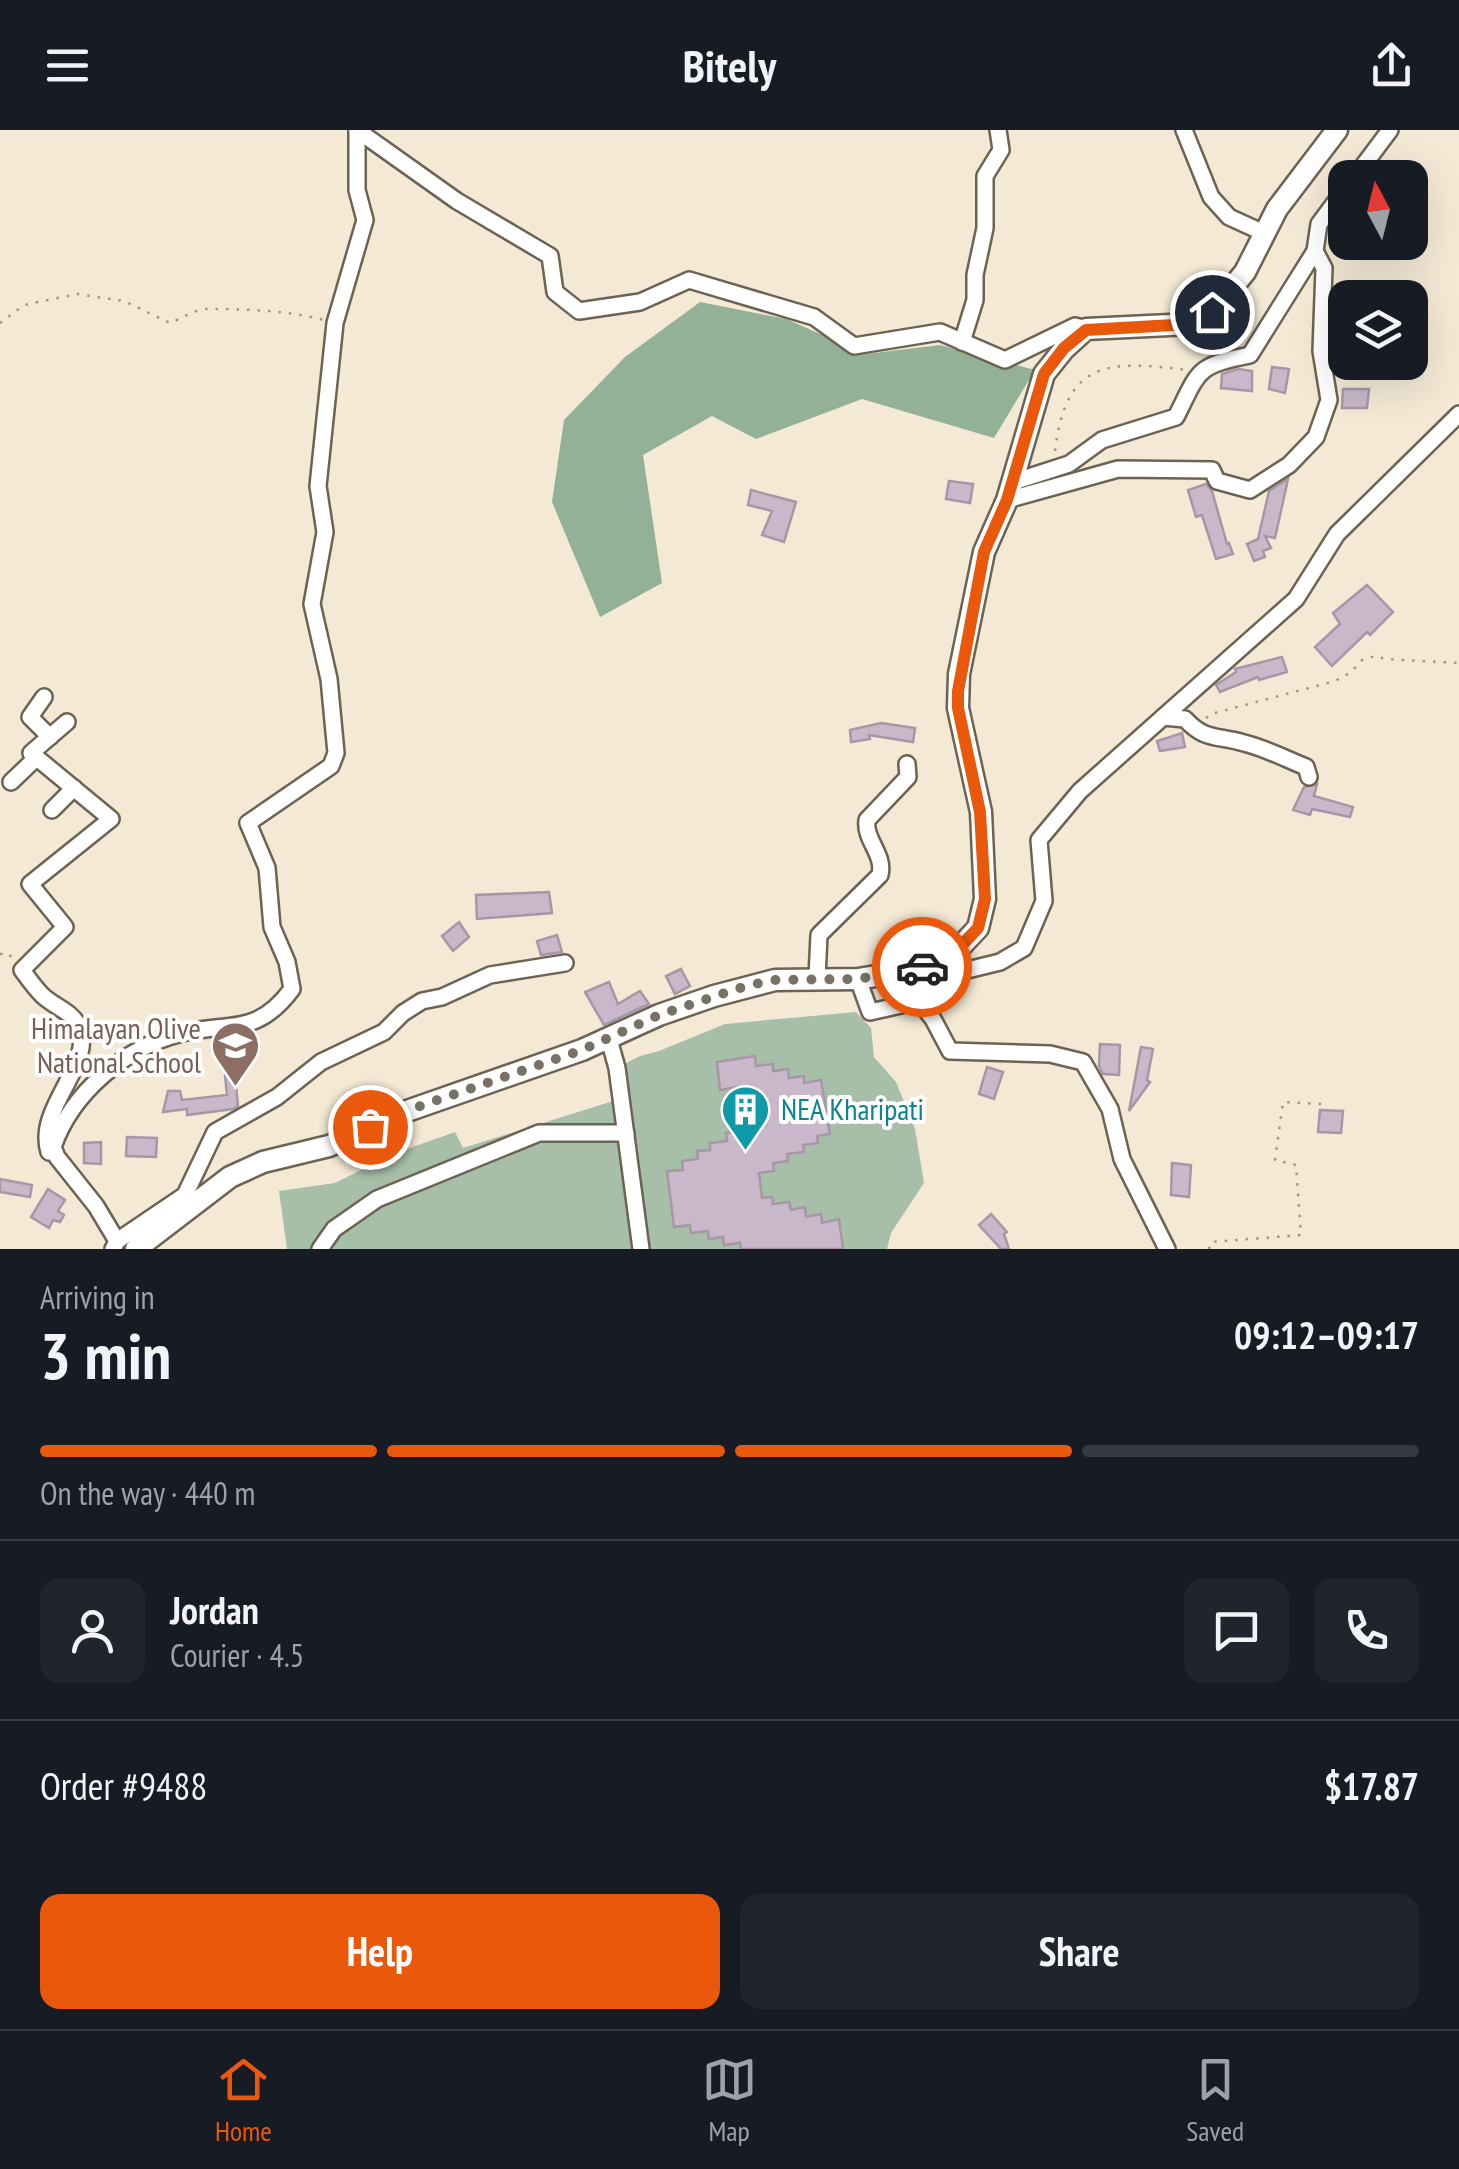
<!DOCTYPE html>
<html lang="en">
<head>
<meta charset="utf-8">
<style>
  body { margin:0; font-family:"PT Sans Narrow",sans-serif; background:#20242c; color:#f1f3f6; height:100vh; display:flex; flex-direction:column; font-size:38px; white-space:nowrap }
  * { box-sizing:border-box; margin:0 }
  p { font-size:32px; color:#9ea1a6 }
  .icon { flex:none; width:55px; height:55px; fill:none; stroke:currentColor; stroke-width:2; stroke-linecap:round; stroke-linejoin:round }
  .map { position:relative; height:1119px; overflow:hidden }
  .details { display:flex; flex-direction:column; background:#171b24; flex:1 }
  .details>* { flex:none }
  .needle { width:65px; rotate:353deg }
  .tools { position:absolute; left:1328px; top:30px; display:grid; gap:20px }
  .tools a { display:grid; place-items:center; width:100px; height:100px; border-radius:20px; background:#171b24; box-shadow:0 10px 40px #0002; font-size:50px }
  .pin { position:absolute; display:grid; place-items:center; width:85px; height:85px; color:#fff; margin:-42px; border:5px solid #fff; border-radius:50%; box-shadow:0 2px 10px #0007 }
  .courier { position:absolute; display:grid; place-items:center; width:100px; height:100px; margin:-50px; border:8px solid #ea580c; border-radius:50%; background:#fff; color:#222; box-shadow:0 2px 12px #0007 }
  .summary em { font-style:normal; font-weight:700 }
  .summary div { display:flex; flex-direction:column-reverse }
  .summary { display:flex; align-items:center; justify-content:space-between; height:170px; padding:0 40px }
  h1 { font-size:65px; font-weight:700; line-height:75px }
  .bar { display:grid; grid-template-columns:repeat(4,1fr); gap:15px 10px; align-content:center; height:120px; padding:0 40px }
  .bar i { height:12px; border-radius:8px; background:#363941 }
  .bar .active { background:#ea580c }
  .bar p { grid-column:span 4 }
  .line { display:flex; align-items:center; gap:25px; padding:0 40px; border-top:2px solid #363941 }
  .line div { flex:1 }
  .round { display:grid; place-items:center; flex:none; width:105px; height:105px; border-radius:20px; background:#20242c }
  .cta { display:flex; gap:20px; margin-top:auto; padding:20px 40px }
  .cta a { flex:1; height:115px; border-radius:20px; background:#ea580c; color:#fff; font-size:40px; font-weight:700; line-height:115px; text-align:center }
  .cta a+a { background:#20242c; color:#f1f3f6 }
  header { display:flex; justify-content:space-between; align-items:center; height:130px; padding:0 40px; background:#171b24; font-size:45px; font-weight:700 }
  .tab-bar { display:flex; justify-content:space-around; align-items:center; height:140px; border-top:2px solid #363941; background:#171b24; font-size:28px; color:#9ea1a6 }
  .tab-bar a { display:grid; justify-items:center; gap:5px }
  .tab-bar .active { color:#ea580c }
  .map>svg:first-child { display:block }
</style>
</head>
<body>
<header><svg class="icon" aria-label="menu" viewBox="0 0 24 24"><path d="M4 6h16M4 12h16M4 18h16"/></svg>Bitely<svg class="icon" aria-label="share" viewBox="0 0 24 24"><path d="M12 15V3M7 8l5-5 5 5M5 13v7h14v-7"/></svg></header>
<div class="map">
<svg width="1459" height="1119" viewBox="0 0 1459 1119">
  <rect width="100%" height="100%" fill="#f3e9d5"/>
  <polygon fill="#a7bfa9" points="856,882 871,898 874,927 896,952 915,999 924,1053 891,1103 887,1119 287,1119 279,1061 335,1053 396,1023 455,1002 463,1018 613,971 611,941 640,926 659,921 725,894"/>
  <polygon fill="#93b196" points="700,172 786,189 866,224 940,215 1035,240 994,308 862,269 756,309 712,286 643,325 662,453 600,487 552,372 564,290 625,227"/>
  <g fill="#c8b8c9" stroke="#a697a7" stroke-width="2.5">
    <polygon points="1272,237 1289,239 1285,263 1269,259"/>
    <polygon points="1238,239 1252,241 1252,261 1221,258 1222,244"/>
    <polygon points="1343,259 1369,259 1367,278 1342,278"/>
    <polygon points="1288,349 1275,408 1265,406 1271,418 1263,421 1265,427 1254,431 1247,414 1258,409 1269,361"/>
    <polygon points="949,351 973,354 970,373 946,369"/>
    <polygon points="1206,354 1212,361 1227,414 1229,413 1233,424 1216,429 1202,385 1196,387 1188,360"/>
    <polygon points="751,360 796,372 784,412 762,405 772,381 748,375"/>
    <polygon points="1367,455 1393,482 1370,505 1367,502 1332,536 1315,517 1340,494 1333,483"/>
    <polygon points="1282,527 1287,542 1259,550 1258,547 1220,562 1216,555 1236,542 1235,539"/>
    <polygon points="881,593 915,598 913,612 869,605 870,609 851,612 850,600"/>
    <polygon points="1182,603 1185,617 1160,621 1157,611"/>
    <polygon points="1317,654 1314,666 1353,677 1350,687 1312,679 1310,685 1293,680 1304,657"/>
    <polygon points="549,762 552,783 477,789 476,765"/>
    <polygon points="459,792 469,807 453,821 442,806"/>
    <polygon points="557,805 562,822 541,825 537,811"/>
    <polygon points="681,839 690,856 675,864 666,846"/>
    <polygon points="609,852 618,874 640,861 649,874 604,895 585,862"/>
    <polygon points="1100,914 1120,915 1119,945 1103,944 1099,936"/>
    <polygon points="1141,917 1153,919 1147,950 1150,952 1129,981"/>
    <polygon points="755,926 756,936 773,934 773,941 788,939 789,948 804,946 804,953 821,950 830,1004 817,1006 818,1013 803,1015 804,1022 787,1024 788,1031 773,1033 774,1041 759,1043 762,1068 772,1067 773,1074 789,1072 791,1080 805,1077 806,1087 821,1084 822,1093 839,1089 843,1119 741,1119 740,1113 724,1115 723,1107 709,1109 708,1101 691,1103 690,1095 674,1097 667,1041 683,1040 682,1031 698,1029 697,1021 710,1020 710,1013 727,1011 726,1003 742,1001 737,957 720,960 717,932"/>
    <polygon points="987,937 1003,942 994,969 979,964"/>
    <polygon points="235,944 238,976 233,979 187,985 187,979 163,982 168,961 180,961 182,970 227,965 225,945"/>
    <polygon points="1320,980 1343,981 1341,1003 1318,1002"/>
    <polygon points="127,1007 157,1008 156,1027 126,1026"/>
    <polygon points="101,1012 101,1034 84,1033 84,1013"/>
    <polygon points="1172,1033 1191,1035 1189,1067 1171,1065"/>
    <polygon points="0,1049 32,1055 30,1067 0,1062"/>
    <polygon points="48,1059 65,1070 58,1081 64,1085 60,1092 53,1090 49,1098 31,1087"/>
    <polygon points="991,1084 1007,1102 1004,1104 1009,1119 1001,1119 979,1095"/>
  </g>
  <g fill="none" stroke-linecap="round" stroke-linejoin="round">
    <defs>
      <g id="minor">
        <polyline points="357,0 457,71 550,126 555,162 579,181 640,172 689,150 814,187 854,216 940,202 1005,230 1075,196 1086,199"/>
        <polyline points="1184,0 1211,67 1229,87 1264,103"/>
        <polyline points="1354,48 1390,0"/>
        <polyline points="962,212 975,170 975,145 985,98 985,46 1001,20 998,0"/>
        <path d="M1013,352L1069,334L1102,310L1176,287C1200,239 1196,236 1250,225L1315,121L1319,94L1345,59"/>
        <polyline points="1007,370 1118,339 1212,340 1217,351 1250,360 1289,335 1316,307 1329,270 1321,221 1324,138 1315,121"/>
        <polyline points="44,567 30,587 50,607"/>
        <path d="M1163,587L1185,589C1205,611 1217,605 1244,613C1265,618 1286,629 1306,637L1309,647"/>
        <polyline points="11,652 36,628"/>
        <polyline points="52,680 74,658"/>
        <polyline points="922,837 951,844 1000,832 1024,818 1044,771 1039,710 1080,661 1296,469 1337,404 1459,284"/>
        <path d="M817,848L819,805L880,745C885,724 864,710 867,690L908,647L907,634"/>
        <polyline points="858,849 870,882 919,871 933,889 950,921 1050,924 1083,932 1110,979 1122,1029 1167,1119"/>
        <polyline points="609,909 617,938 641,1119"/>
        <path d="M49,1022C35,977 97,933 78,895C71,881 53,876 42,865C34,857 28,848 22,840L65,797L30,754L111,689L31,623L67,592"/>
        <polyline points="117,1111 185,1065 215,1002 277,967 321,932 384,902 403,883 422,871 442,867 490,845 565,833"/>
        <path d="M113,1119L117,1111L96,1076L57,1027L53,1017C72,962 126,917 182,903C231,892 257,906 292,859L287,832L272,797L267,738L248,693L331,636L336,623L329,549L312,474L325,402L318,356L335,193L365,90L357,60V2"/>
        <polyline points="320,1119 334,1099 377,1069 539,1003 626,1003"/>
      </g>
      <polyline id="major" points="136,1119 230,1047 263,1032 329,1016 407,981 582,920 659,885 714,866 775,850 858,849 906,841 960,817 978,798 985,769 981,682 958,578 959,544 984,422 1007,370 1044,244 1064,219 1086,199 1191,194 1212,182 1245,142 1277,79 1337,0"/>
    </defs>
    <use href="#minor" stroke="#6c6352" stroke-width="20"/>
    <use href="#major" stroke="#6c6352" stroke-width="25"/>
    <g stroke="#9d9687" stroke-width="2.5" stroke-dasharray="2.5 8" stroke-linecap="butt">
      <path d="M0,193L24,175L77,164L124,171L170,193C181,189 195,179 207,179C246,179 284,180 324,190"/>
      <path d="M1055,321C1066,230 1107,230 1187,240"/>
      <polyline points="1206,588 1211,584 1335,551 1350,543 1362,530 1375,526 1386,529 1459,533"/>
      <polyline points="0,824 8,823 15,831"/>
      <polyline points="1209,1119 1211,1112 1301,1105 1296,1035 1275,1030 1283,972 1322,974"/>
    </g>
    <use href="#minor" stroke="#fff" stroke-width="15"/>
    <use href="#major" stroke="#fff" stroke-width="20"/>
  </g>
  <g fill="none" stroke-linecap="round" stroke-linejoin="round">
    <polyline stroke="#787165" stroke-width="10" stroke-dasharray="0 18" points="370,997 406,981 582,920 659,885 746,856 775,850 858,849 922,837"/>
    <polyline stroke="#ea580c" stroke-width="12" points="922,837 960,817 978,798 985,769 980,682 958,578 958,561 984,422 1007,370 1044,244 1064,218 1086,200 1191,194 1212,182"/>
  </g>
  <defs>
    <symbol id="school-pin" viewBox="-11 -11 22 30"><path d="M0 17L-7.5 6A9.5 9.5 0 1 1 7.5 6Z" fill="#8d6e63" stroke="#fff"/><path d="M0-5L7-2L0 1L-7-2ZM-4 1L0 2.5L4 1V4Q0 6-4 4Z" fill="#fff"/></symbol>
    <symbol id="building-pin" viewBox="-11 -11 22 30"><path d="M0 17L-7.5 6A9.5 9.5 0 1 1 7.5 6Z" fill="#0f9aa8" stroke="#fff"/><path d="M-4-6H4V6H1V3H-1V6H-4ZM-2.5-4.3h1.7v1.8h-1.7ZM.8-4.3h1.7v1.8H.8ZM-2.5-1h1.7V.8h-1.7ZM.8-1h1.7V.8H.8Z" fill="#fff"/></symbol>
  </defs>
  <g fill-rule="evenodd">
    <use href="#school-pin" x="208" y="888" width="55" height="75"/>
    <use href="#building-pin" x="718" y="952" width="55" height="75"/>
  </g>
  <g text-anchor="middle" stroke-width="8" stroke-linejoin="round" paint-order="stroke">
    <g font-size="30" fill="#785e54" stroke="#fff" text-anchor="end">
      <text x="201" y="909">Himalayan Olive<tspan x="201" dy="34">National School</tspan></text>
    </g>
    <g font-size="30" fill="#0d838f" stroke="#fff" text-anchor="start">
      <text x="781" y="990">NEA Kharipati</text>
    </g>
  </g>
</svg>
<div class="tools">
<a><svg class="needle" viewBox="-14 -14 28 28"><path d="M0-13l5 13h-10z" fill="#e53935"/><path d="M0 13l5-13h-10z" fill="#9ea1a6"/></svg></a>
<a><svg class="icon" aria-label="layers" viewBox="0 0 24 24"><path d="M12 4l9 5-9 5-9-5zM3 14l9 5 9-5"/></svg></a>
</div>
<div class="pin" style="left:370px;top:997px;background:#ea580c"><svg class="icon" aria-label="bag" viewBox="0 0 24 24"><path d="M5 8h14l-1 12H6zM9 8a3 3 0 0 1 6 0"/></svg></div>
<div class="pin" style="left:1212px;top:182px;background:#1f2937"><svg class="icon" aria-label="home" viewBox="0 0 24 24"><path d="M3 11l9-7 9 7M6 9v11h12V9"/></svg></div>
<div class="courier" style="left:922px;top:837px"><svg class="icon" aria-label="car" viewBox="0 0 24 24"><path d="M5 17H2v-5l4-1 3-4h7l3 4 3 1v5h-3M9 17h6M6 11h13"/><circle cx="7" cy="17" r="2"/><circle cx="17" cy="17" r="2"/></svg></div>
</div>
<section class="details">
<div class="summary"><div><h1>3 min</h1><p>Arriving in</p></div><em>09:12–09:17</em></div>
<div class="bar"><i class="active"></i><i class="active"></i><i class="active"></i><i></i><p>On the way · 440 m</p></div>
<div class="line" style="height:180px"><a class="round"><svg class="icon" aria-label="person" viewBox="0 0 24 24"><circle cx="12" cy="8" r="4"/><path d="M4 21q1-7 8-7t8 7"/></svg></a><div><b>Jordan</b><p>Courier · 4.5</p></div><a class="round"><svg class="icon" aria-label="chat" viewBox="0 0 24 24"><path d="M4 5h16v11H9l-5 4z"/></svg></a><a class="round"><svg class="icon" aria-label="phone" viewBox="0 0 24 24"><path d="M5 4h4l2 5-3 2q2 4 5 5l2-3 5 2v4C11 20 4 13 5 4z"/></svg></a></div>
<div class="line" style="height:130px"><div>Order #9488</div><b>$17.87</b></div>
<div class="cta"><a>Help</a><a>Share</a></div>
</section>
<nav class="tab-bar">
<a class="active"><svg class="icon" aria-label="home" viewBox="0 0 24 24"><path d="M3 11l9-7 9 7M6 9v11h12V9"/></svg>Home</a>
<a><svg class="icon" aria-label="map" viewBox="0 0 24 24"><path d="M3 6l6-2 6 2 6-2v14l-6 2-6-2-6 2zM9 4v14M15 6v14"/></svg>Map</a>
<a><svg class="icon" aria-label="saved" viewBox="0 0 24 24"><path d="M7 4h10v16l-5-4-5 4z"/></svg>Saved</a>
</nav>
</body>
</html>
